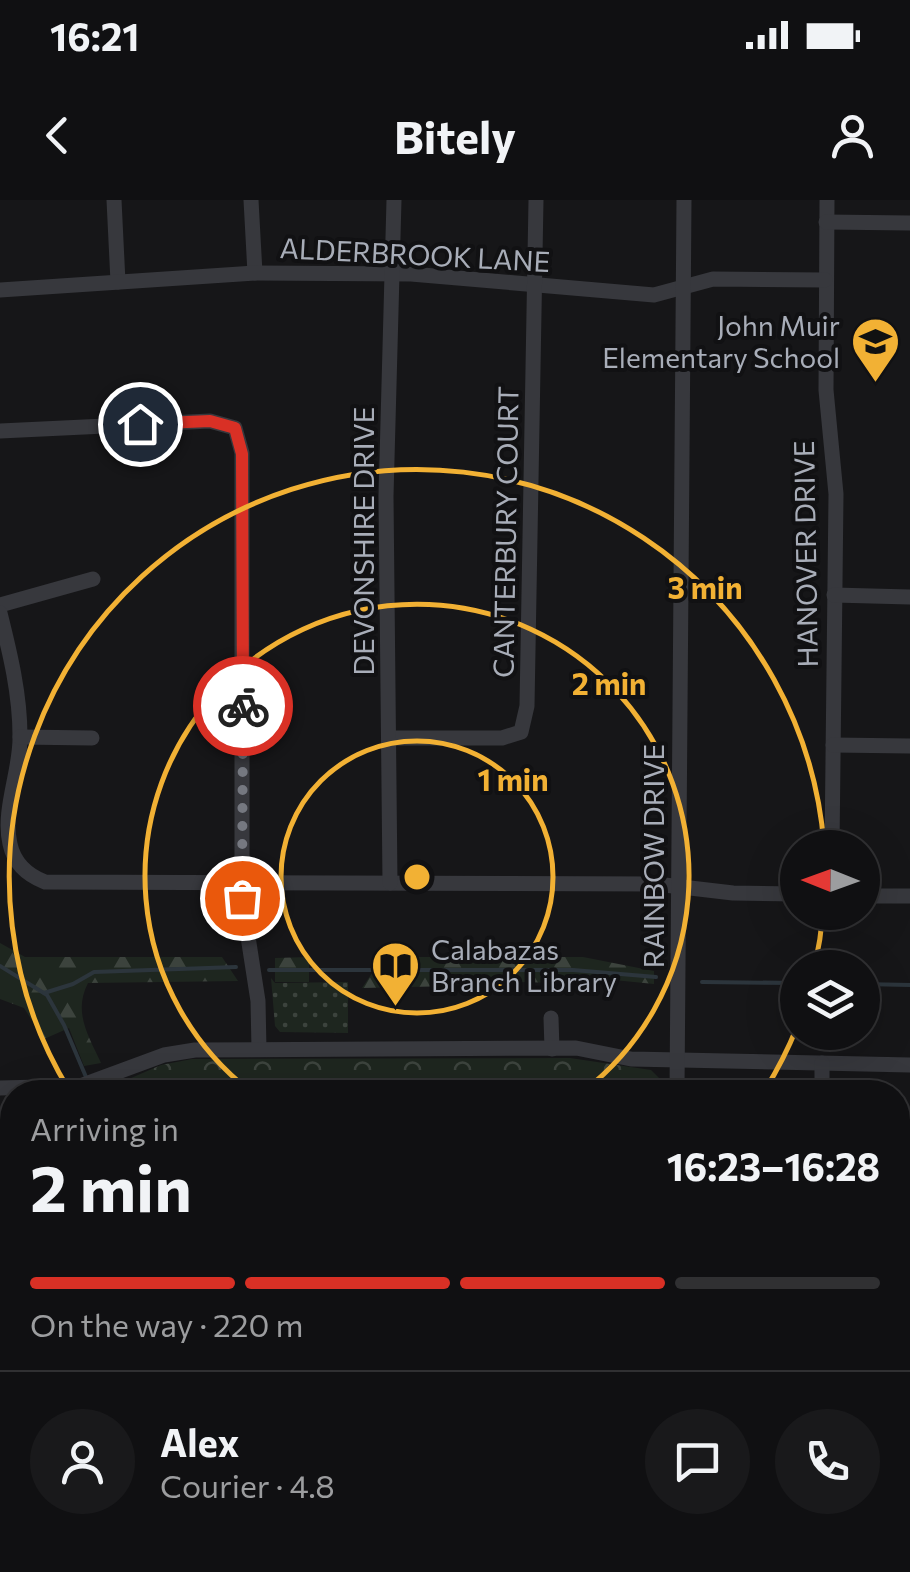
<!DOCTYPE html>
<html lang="en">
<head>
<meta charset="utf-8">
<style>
  body { margin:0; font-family:Commissioner,sans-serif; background:#19191b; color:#f1f3f6; height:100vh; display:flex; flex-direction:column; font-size:38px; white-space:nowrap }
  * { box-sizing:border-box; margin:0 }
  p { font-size:32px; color:#9c9d9f }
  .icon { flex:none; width:55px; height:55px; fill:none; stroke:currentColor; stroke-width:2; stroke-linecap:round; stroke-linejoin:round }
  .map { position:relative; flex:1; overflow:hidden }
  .details { position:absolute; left:0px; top:880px; width:910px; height:492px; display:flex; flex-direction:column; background:#101012; border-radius:40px 40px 0 0; box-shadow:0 10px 40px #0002,0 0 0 2px #303032 }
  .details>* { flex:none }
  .needle { width:65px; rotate:271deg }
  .buttons { position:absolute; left:780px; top:630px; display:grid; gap:20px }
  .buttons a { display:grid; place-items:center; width:100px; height:100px; border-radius:50%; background:#101012; box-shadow:0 10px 40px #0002,0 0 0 2px #303032; font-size:50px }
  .pin { position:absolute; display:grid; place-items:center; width:85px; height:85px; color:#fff; margin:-42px; border:5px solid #fff; border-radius:50%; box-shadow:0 2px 10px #0007 }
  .courier { position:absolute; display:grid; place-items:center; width:100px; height:100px; margin:-50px; border:8px solid #d93025; border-radius:50%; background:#fff; color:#222; box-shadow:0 2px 12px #0007 }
  .summary em { font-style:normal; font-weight:700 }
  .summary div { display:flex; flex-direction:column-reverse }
  .summary { display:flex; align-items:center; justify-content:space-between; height:170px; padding:0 30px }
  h1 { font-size:65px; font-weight:700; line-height:75px }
  .bar { display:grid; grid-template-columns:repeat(4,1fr); gap:15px 10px; align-content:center; height:120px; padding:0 30px }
  .bar i { height:12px; border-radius:8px; background:#303032 }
  .bar .selected { background:#d93025 }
  .bar p { grid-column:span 4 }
  .line { display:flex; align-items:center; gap:25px; padding:0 30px; border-top:2px solid #303032 }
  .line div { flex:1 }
  .round { display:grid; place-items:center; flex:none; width:105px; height:105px; border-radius:52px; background:#19191b }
  .status { display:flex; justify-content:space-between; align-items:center; height:70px; padding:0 50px; background:#101012; direction:ltr }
  .status svg { height:28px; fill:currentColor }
  header { display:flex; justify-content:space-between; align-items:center; height:130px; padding:0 30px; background:#101012; font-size:45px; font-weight:700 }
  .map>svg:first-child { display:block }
</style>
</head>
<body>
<div class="status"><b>16:21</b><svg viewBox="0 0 49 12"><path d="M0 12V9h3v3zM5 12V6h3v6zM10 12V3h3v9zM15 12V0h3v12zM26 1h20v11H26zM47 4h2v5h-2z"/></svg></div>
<header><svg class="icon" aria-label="back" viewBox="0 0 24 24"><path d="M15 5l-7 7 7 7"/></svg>Bitely<svg class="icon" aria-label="person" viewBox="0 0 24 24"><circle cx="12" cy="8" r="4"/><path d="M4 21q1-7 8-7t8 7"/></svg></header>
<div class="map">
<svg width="910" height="1372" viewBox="0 0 910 1372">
  <defs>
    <pattern id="forest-firs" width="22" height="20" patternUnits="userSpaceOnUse" patternTransform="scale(2.5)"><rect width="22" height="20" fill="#1e261f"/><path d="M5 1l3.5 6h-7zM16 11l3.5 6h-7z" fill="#3c433d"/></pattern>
    <pattern id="park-crowns" width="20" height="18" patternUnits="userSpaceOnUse" patternTransform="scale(2.5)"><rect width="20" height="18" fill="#1e261f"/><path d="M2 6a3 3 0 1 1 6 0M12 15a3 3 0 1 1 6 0" fill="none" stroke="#3c433d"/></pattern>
    <pattern id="garden-dots" width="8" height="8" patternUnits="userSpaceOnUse" patternTransform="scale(2.5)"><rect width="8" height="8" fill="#1e261f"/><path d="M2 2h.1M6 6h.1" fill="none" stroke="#3c433d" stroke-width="1.8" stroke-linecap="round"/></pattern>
  </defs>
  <rect width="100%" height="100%" fill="#161618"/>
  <g fill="url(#forest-firs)">
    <path d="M0,743L25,757H222L238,781L88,783C73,812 88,835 101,863L84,866L69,828L44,839L24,808L0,799Z"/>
    <polygon points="309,757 309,782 275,782 275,758"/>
    <polygon points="383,757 583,757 654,771 654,784 614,780 602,784 471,781 456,786 362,788"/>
    <polygon points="898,1356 910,1361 910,1372 827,1372 799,1360 898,1360"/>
  </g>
  <polygon fill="url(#park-crowns)" points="570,858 651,870 659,878 660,892 117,892 113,886 161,865 192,859"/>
  <polygon fill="url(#garden-dots)" points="271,778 275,783 348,782 348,833 280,832 275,826"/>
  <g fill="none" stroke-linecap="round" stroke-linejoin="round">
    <g stroke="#2c353c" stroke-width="4">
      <polyline points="0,766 47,795 64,825 86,877"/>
      <polyline points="269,770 573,770 656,777"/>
      <polyline points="702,782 798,783"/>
      <polyline points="862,784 910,785"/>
      <polyline points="44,793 73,784 94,772 236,767"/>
      <polyline points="859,1360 886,1372"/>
    </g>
    <g stroke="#37383d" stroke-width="15">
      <polyline points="114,0 118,82"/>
      <polyline points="251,0 255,73"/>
      <polyline points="827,0 826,190 836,294 832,648"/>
      <polyline points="826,22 910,23"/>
      <polyline points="0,90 255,73 411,74 654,95 713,79 825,80"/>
      <polyline points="0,231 210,221 235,228 242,253 242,698 258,801 259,849"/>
      <polyline points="834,395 910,397"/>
      <polyline points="0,405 93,379"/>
      <path d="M0,413C10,453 20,494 20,536C21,570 2,610 10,644C14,663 27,675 45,682L656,684L733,693L798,694"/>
      <polyline points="20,537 92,538"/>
      <polyline points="389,538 502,538 521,532 527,506 536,0"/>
      <polyline points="833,545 910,546"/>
      <polyline points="390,683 386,296 394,0"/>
      <polyline points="862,696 910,696"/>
      <polyline points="551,818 552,849"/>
      <polyline points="0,888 80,886 164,855 195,850 576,848 631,859 910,865"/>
      <polyline points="677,892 684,0"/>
      <polyline points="822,892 822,863"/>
      <polyline points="0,976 12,946"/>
      <polyline points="0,1020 12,1026"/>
      <polyline points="898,1143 910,1143"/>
      <polyline points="0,1229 12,1260"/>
      <polyline points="898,1280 910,1284"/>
      <polyline points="497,1360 555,1372"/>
      <polyline points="725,1360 733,1372"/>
      <polyline points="23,1372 23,1360"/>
      <polyline points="163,1372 163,1360"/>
      <polyline points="311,1372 311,1360"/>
      <polyline points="464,1372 465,1360"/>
    </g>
  </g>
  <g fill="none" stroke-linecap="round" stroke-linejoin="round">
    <polyline stroke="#757880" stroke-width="10" stroke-dasharray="0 18" points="242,698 243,506"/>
    <polyline stroke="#d93025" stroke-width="12" points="140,224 210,221 235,228 242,254 243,506"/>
  </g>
  <g fill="none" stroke="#f2b134" stroke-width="5">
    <circle cx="417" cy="677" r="136"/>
    <path d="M250 891A272 272 0 1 1 584 891"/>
    <path d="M823 713A408 408 0 0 1 815 765M797 827A408 408 0 0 1 765 890M69 890A408 408 0 1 1 824 645"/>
  </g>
  <defs>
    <symbol id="school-pin" viewBox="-11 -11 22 30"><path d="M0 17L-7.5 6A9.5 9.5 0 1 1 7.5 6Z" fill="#f2b134" stroke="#111113"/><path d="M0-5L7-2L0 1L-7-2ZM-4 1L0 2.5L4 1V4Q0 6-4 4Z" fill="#111"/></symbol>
    <symbol id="library-pin" viewBox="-11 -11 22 30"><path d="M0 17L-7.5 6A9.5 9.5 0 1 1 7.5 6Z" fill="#f2b134" stroke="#111113"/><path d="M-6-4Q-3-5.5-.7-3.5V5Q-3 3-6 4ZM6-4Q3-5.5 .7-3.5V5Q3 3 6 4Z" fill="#111"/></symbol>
  </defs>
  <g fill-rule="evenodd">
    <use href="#school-pin" x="848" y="114" width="55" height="75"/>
    <use href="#library-pin" x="368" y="738" width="55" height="75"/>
  </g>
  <g text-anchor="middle" stroke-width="8" stroke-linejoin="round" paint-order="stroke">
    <g font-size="28" fill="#a8adb8" stroke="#111113">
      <text transform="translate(415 55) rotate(3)" y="10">ALDERBROOK LANE</text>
      <text transform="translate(506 332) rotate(-89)" y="10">CANTERBURY COURT</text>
      <text transform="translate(364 341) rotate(-90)" y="10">DEVONSHIRE DRIVE</text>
      <text transform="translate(806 354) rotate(-91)" y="10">HANOVER DRIVE</text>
      <text transform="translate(654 656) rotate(-90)" y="10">RAINBOW DRIVE</text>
    </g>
    <g font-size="28" fill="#a8adb8" stroke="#111113" text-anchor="end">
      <text x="840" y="136">John Muir<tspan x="840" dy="32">Elementary School</tspan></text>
      <text x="431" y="760" text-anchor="start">Calabazas<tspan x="431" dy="32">Branch Library</tspan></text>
    </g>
  </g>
  <circle cx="417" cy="677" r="15" fill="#f2b134" stroke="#111113" stroke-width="5"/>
  <g font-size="30" text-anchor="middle" font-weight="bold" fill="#f2b134" stroke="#111113" stroke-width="8" stroke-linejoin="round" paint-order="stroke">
    <text x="705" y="399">3 min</text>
    <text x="609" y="495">2 min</text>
    <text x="513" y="591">1 min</text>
  </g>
</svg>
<div class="buttons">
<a><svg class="needle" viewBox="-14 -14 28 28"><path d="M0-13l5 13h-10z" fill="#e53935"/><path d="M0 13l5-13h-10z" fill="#9c9d9f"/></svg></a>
<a><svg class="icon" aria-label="layers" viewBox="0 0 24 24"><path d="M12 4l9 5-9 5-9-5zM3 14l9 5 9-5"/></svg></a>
</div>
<div class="pin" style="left:242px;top:698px;background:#ea580c"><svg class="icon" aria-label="bag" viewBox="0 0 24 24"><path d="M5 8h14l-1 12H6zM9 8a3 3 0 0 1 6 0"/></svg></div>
<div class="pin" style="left:140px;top:224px;background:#1f2937"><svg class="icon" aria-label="home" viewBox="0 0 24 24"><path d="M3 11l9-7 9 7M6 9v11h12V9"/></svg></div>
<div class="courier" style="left:243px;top:506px"><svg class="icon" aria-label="bike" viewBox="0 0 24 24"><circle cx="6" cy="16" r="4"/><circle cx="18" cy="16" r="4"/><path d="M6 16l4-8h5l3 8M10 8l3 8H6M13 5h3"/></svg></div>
<section class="details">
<div class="summary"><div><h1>2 min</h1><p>Arriving in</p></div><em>16:23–16:28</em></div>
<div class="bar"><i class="selected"></i><i class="selected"></i><i class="selected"></i><i></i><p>On the way · 220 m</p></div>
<div class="line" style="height:180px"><a class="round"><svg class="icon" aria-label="person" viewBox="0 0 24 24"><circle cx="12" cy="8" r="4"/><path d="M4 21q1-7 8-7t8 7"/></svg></a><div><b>Alex</b><p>Courier · 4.8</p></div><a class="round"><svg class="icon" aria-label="chat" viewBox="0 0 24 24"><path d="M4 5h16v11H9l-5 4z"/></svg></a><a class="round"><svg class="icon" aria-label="phone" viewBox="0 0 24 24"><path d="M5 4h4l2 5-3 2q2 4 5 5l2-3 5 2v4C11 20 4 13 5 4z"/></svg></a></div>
</section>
</div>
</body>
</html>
